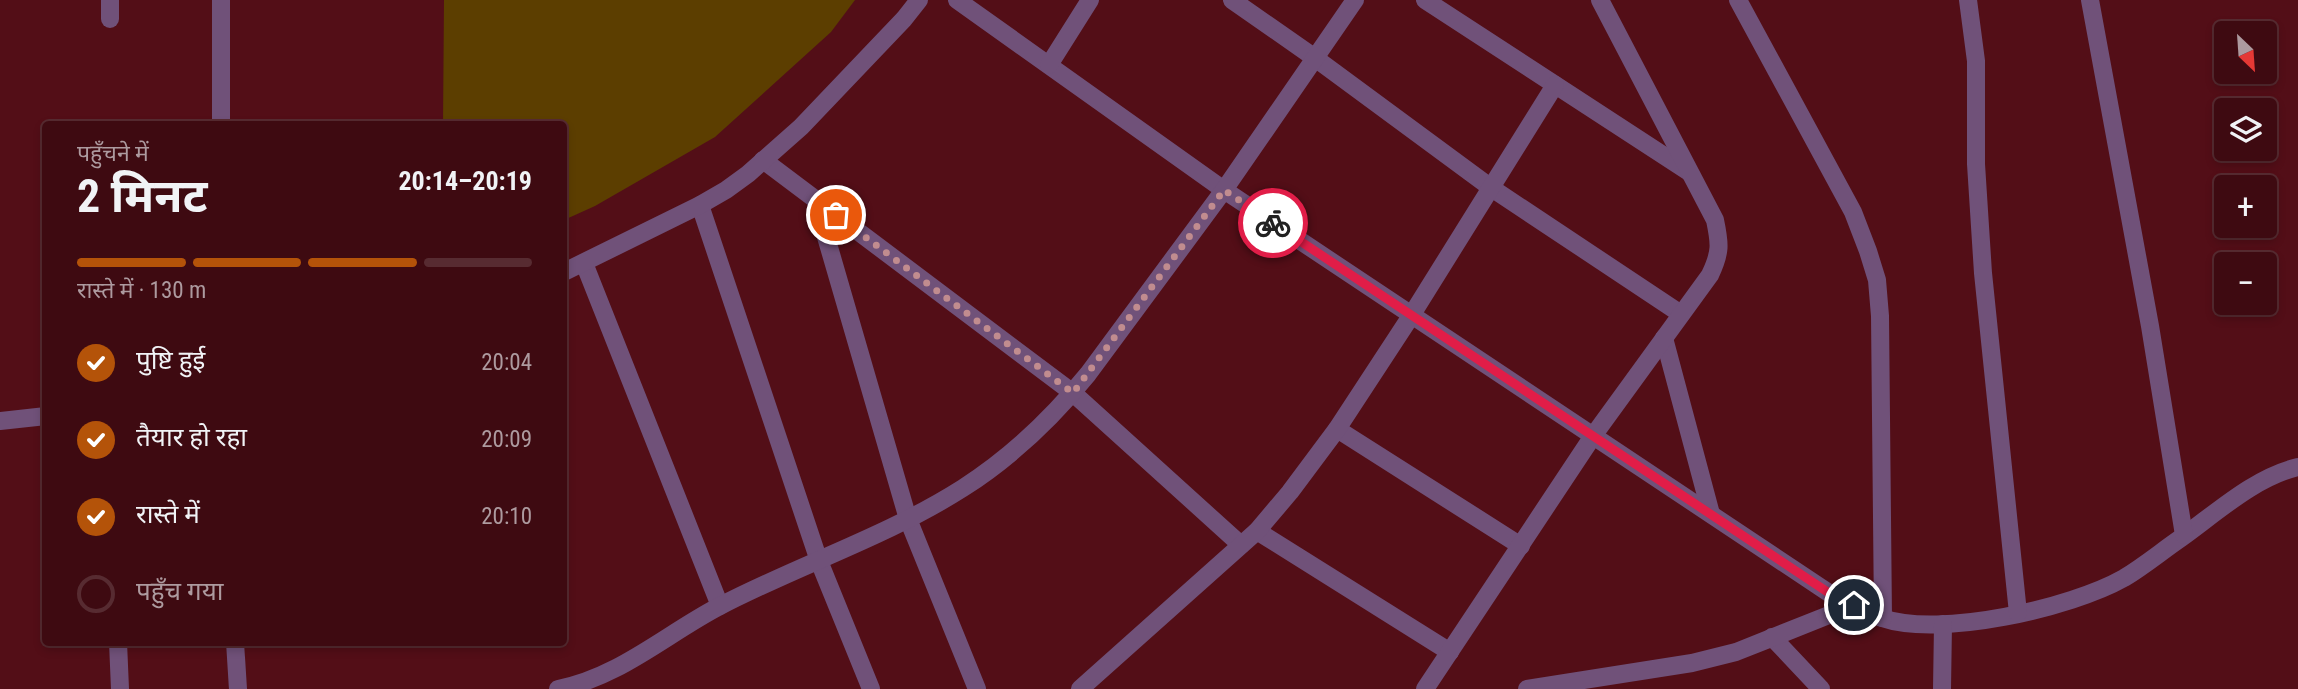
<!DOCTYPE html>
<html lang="hi">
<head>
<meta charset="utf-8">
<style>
  body { margin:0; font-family:"Roboto Condensed","Noto Sans Devanagari",sans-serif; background:#49181f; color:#f1f3f6; height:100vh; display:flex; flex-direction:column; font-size:26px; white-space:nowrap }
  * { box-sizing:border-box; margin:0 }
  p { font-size:23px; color:#ad9a9f }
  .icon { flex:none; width:38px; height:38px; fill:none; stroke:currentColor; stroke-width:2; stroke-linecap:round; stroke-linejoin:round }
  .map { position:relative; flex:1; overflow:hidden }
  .details { position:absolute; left:42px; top:121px; width:525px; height:525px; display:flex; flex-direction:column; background:#3e0a11; border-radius:7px; box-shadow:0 4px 10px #0003,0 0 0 2px #572b31 }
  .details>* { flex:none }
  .needle { width:46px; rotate:155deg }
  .fabs { position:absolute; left:2214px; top:21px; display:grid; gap:14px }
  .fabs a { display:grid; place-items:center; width:63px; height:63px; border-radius:7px; background:#3e0a11; box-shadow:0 4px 10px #0003,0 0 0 2px #572b31; font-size:35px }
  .pin { position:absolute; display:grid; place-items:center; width:60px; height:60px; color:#fff; margin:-30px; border:4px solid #fff; border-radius:50%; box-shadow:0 2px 7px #0007 }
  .courier { position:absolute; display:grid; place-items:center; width:70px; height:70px; margin:-35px; border:5px solid #e11d48; border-radius:50%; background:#fff; color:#222; box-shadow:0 2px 9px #0007 }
  .headline em { font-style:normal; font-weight:700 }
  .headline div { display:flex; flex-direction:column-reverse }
  .headline { display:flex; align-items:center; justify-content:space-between; height:119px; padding:0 35px }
  h1 { font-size:46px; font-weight:700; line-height:52px }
  .bar { display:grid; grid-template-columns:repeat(4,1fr); gap:10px 7px; align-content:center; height:84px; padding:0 35px }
  .bar i { height:9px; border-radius:5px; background:#572b31 }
  .bar .active { background:#b45309 }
  .bar p { grid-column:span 4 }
  ol { padding:0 35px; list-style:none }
  li { display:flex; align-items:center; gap:21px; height:77px }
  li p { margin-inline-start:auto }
  li .icon { padding:7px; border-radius:50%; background:#b45309; color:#fff; stroke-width:4 }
  li:last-child { color:#ad9a9f }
  li i { width:38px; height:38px; border:4px solid #572b31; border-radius:50% }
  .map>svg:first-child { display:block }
</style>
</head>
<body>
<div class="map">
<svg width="2298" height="689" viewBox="0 0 2298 689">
  <rect width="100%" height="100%" fill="#530e17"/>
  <polygon fill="#5c3e00" points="444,0 855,0 831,32 715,137 595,206 564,220 564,124 443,124"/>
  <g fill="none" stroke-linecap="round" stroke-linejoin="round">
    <g stroke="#705179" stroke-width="18">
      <polyline points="110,0 110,19"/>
      <path d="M957,0L1224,190L1829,593C1846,601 1864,612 1882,618C1940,638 2071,608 2124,578C2144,566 2162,551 2181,538C2216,513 2255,477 2298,467"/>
      <polyline points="1232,0 1315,58 1490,187 1681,314"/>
      <polyline points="1425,0 1689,172"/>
      <polyline points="1738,0 1853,212 1868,251 1877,280 1880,316 1883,618"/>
      <polyline points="1968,0 1976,61 1976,164 1983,273 2018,613"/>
      <polyline points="2090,0 2150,326 2184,535"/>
      <polyline points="1049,65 1090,0"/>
      <polyline points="221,124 221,0"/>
      <polyline points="763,160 1073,393 1241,545"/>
      <polyline points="815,199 908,519 977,689"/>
      <polyline points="700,205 819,561 871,689"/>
      <polyline points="584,263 720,606"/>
      <polyline points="564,272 700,205 726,190 748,174 801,127 904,19 919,0"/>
      <polyline points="1664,338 1711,514"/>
      <polyline points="0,421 46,416"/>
      <polyline points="1337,429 1521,546"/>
      <polyline points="1257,531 1450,652"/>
      <polyline points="1772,637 1821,689"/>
      <polyline points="118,642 120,689"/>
      <polyline points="235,642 238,689"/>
      <path d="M558,689C619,677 665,635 718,607C798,565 886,537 963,488C1010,458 1053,417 1088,374L1224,190L1355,0"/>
      <polyline points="1080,689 1257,531 1290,492 1337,429 1411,316 1555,85"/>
      <path d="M1425,689L1593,436L1710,275C1721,252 1720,244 1715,220L1600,0"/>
      <polyline points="1527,689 1692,663 1736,652 1854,605"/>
      <polyline points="1942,689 1943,624"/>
    </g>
  </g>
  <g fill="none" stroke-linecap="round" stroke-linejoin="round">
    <polyline stroke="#c18c8f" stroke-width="7" stroke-dasharray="0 12.6" points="836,215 1073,393 1224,190 1273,223"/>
    <polyline stroke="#e11d48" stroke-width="9" points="1273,223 1829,593 1854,605"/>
  </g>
</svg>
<div class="fabs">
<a><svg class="needle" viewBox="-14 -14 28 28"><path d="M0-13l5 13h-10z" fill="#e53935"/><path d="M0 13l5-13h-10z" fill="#ad9a9f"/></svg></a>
<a><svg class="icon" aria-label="layers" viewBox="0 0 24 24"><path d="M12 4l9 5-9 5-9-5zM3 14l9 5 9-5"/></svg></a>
<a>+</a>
<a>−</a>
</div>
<div class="pin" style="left:836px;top:215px;background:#ea580c"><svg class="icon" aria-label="bag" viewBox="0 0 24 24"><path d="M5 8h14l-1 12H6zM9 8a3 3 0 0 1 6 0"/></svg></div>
<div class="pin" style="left:1854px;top:605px;background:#1f2937"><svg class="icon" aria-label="home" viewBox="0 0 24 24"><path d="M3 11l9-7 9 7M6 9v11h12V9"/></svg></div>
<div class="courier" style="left:1273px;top:223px"><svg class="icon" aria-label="bike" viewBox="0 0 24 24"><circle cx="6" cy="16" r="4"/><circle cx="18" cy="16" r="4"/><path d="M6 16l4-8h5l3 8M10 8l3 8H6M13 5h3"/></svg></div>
<section class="details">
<div class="headline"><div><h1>2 मिनट</h1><p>पहुँचने में</p></div><em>20:14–20:19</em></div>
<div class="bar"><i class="active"></i><i class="active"></i><i class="active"></i><i></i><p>रास्ते में · 130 m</p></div>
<ol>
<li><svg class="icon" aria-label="check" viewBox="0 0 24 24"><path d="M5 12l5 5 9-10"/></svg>पुष्टि हुई<p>20:04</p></li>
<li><svg class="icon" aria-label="check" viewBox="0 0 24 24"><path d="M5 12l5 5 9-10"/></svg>तैयार हो रहा<p>20:09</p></li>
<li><svg class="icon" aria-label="check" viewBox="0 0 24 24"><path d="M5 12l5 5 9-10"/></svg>रास्ते में<p>20:10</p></li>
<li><i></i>पहुँच गया</li>
</ol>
</section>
</div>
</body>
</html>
